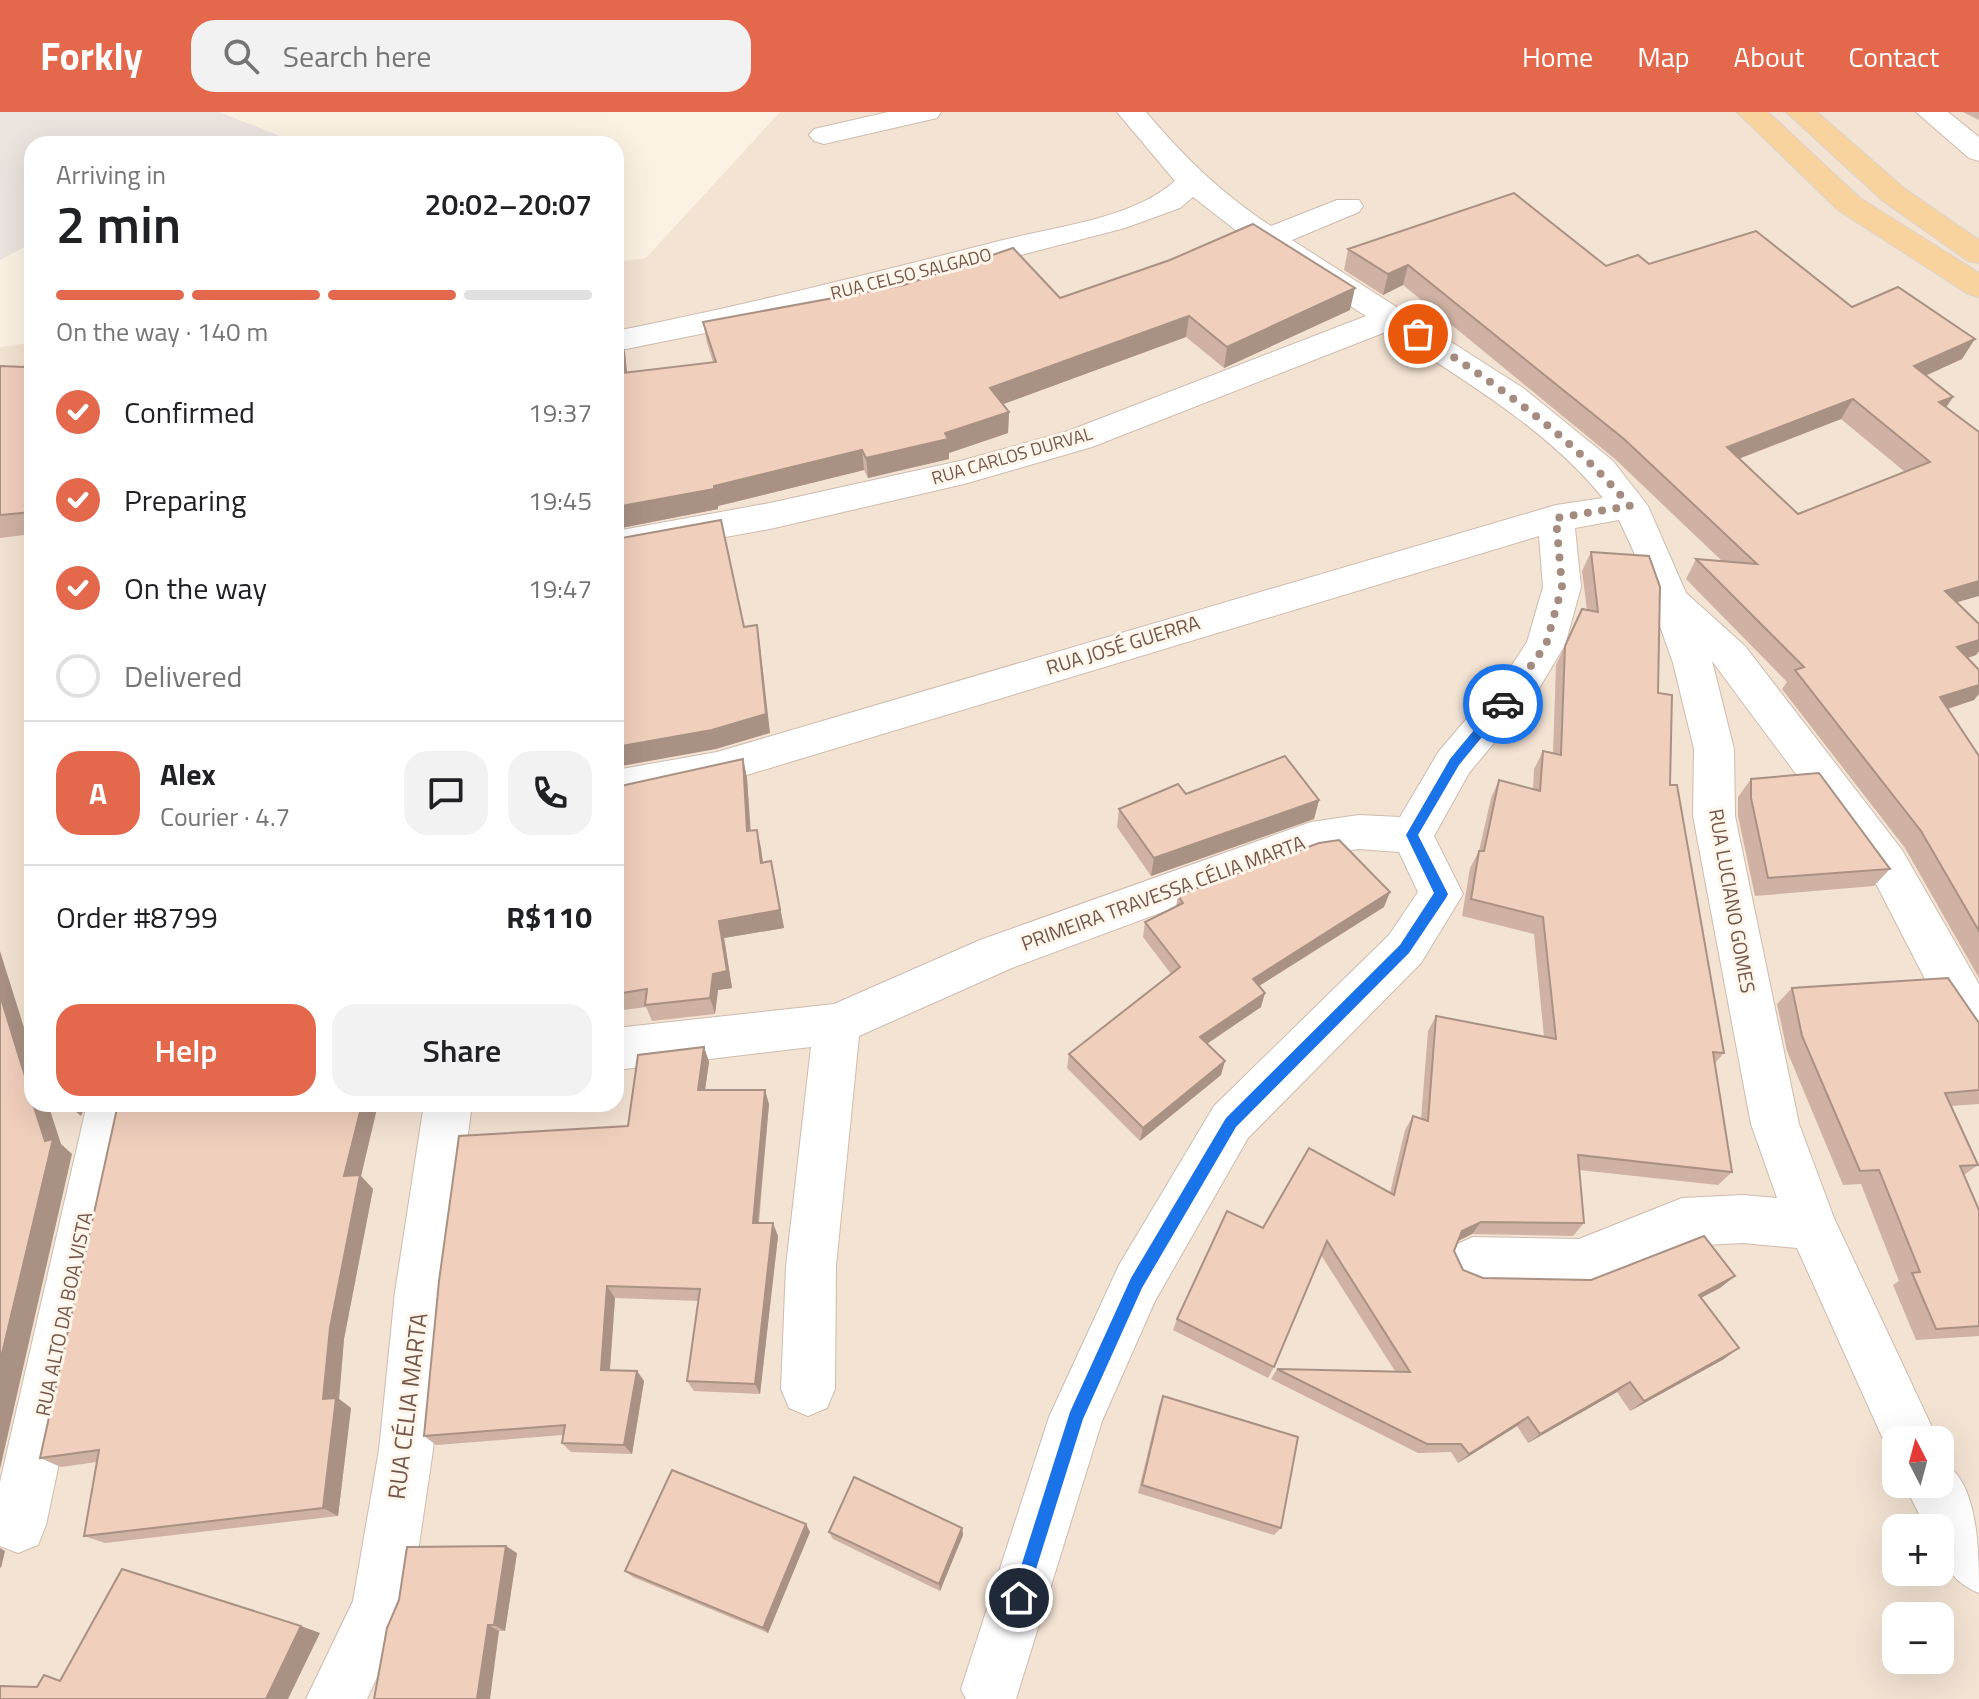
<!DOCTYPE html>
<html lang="en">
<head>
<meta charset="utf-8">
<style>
  body { margin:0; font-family:"Titillium Web",sans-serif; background:#f2f2f2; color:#202124; height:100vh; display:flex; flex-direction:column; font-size:30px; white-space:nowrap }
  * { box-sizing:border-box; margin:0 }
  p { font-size:26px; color:#757577 }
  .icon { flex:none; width:44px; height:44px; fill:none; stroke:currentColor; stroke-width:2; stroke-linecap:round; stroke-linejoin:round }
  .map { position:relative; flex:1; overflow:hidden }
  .details { position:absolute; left:24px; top:24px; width:600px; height:976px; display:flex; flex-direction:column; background:#fff; border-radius:24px; box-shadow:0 8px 32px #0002 }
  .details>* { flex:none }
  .needle { width:52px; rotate:354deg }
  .fabs { position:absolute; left:1882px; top:1314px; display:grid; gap:16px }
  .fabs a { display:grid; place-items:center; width:72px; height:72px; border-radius:16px; background:#fff; box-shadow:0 8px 32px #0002; font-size:40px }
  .pin { position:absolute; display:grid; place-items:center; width:68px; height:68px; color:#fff; margin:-34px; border:4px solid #fff; border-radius:50%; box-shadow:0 2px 8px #0007 }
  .courier { position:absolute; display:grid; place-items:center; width:80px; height:80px; margin:-40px; border:6px solid #1a73e8; border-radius:50%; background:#fff; color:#222; box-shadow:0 2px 10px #0007 }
  .summary em { font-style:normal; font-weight:600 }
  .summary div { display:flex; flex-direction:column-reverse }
  .summary { display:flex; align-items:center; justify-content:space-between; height:136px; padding:0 32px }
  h1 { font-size:52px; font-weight:600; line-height:60px }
  .bar { display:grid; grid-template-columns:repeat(4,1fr); gap:12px 8px; align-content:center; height:96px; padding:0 32px }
  .bar i { height:10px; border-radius:6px; background:#e0e0e0 }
  .bar .on { background:#e3684c }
  .bar p { grid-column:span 4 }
  .line { display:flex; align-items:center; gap:20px; padding:0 32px; border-top:2px solid #e0e0e0 }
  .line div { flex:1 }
  .round { display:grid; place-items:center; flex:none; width:84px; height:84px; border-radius:24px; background:#f2f2f2 }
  ol { padding:0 32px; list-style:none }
  li { display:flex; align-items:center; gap:24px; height:88px }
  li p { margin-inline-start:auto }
  li .icon { padding:8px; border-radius:50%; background:#e3684c; color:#fff; stroke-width:4 }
  li:last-child { color:#757577 }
  li i { width:44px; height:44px; border:4px solid #e0e0e0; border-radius:50% }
  .button { display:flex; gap:16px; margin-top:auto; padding:16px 32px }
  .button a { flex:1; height:92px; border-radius:24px; background:#e3684c; color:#fff; font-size:32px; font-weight:600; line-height:92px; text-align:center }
  .button a+a { background:#f2f2f2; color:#202124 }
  header { display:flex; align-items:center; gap:48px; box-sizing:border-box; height:112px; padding:0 40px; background:#e3684c; color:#fff }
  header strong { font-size:38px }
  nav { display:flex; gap:44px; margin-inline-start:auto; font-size:28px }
  .search { width:560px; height:72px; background:#f2f2f2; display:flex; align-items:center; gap:20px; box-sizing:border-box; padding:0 28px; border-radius:24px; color:#757577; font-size:30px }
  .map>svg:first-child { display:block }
</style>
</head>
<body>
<header>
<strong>Forkly</strong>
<div class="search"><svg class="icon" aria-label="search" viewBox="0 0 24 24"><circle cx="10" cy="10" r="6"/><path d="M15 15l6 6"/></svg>Search here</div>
<nav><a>Home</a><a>Map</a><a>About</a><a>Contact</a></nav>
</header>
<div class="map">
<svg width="1979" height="1587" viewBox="0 0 1979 1587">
  <rect width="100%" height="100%" fill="#fcf2e4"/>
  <path fill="#f3e3d3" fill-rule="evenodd" d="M780,0H1979V1587H0V235L32,231V992H616V150L646,146ZM1896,1328H1940V1372H1896ZM1896,1416H1940V1460H1896ZM1896,1504H1940V1548H1896Z"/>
  <polygon fill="#ebe4df" points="0,0 219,0 300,32 32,32 32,131 0,148"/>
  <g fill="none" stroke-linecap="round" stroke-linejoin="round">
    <defs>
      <g id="minor">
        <polygon points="888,0 941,0 937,6 824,32 814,29 809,23 814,17"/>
        <path d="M1117,0H1146C1184,45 1222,82 1271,114L1337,88H1359L1363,94L1359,100L1292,128L1523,276L1613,349L1648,394L1686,481L1745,534L1902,738L1979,872V931L1963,925L1926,869L1872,764L1712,549L1734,637L1735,704L1799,1012L1834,1106L1938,1328H1896V1349L1892,1347L1797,1136L1743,1131L1683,1134L1579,1177L1473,1175L1455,1167L1448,1150L1455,1133L1473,1125L1579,1127L1682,1086L1743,1083L1777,1086L1751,1012L1693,704L1694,637L1673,551L1633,438L1619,408L1575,416L1581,475L1565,533L1538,578L1469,661L1434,724L1463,782L1421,851L1248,1026L1155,1189L1102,1309L1016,1587H966L961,1577L1049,1305L1119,1153L1214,994L1389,823L1418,780L1399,740L1359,737L1313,744L1012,856L859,924L836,1154L835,1277L827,1296L808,1304L789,1296L781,1277L786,1154L811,935L616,958V916L834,892L980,828L1311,710L1359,703L1400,705L1439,639L1510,556L1527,530L1543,475L1539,424L717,672L616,692V658L717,640L1556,393L1603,386C1546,316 1463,268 1388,219L1092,335L964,372L770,417L616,445V419L770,391L964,348L1068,319L1366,204L1256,134L1193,85L1180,96L1125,116L770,208L616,239V219C746,193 874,161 1003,128C1058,114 1132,107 1175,69Z"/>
        <polygon points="1916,0 1948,0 1979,25 1979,49 1969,46"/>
        <polygon points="87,992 135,992 46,1413 38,1433 18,1441 0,1434 0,1370"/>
        <polygon points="424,992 472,992 447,1180 433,1338 410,1494 367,1587 306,1587 353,1489 379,1338 395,1180"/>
        <path d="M1940,1348C1979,1367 1979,1440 1979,1481C1949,1469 1940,1448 1940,1416H1926L1904,1372H1940Z"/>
      </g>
      <g id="major">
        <polygon points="1737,0 1768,0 1860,86 1979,161 1979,185 1968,182 1838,98"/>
        <polygon points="1786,0 1817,0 1905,77 1979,128 1979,151 1968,149 1883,89"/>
      </g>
    </defs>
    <use href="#minor" stroke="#cfbbae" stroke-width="2"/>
    <use href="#major" stroke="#dbd3d0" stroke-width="2"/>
    <use href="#minor" fill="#fff" fill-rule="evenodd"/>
    <use href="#major" fill="#f9d39e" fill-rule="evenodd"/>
  </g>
  <g fill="#cfb2a3" fill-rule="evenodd">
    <polygon points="1963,0 1979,0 1979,8"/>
    <path d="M1348,137L1606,154L1649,152L1852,195L1962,247L1925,263L1946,295L1957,490L1979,512V539L1976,543L1967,546L1974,588L1948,597L1979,644V866L1905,736L1782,577L1787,570L1686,467L1696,447L1722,449L1615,347L1403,173L1383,183L1344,158ZM1841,307L1905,360L1798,402L1739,347Z"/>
    <polygon points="1060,186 1350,198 1224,256 1186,225 1003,292 1009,300 1008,321 949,341 949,347 868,366 864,358 718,394 718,397 616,417 625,240 627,261 713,250 707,231 703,210"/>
    <polygon points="32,243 32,422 0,426 0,254 24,255"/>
    <polygon points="1591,440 1658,581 1670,673 1724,941 1715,951 1732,1060 1718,1073 1579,1058 1584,1111 1573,1124 1472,1122 1458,1129 1454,1139 1463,1158 1483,1166 1591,1168 1735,1164 1720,1176 1701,1186 1724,1247 1630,1299 1617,1280 1528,1331 1517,1314 1458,1351 1451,1340 1418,1341 1271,1267 1277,1257 1395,1259 1321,1143 1274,1255 1268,1266 1173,1218 1177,1207 1263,1116 1390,1081 1405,1018 1413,1004 1421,1007 1428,919 1436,904 1544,925 1534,822 1462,804 1470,756 1479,739 1491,686 1499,668 1533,677 1534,657 1543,639 1553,641 1556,553 1582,497 1587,498 1582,459"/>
    <polygon points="743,647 747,666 750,719 757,718 763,750 775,766 784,816 724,826 732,876 718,878 715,902 652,909 646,895 616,899 616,675"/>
    <polygon points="1751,667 1890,757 1874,774 1755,784 1738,704 1738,685"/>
    <polygon points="1186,682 1319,688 1314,707 1151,764 1117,715 1119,697"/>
    <polygon points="1178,783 1384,795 1259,874 1261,895 1207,932 1221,963 1140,1029 1067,956 1069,942 1171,862 1143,825 1145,810 1176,795"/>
    <polygon points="1792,876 1979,911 1979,992 1951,994 1978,1053 1964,1063 1979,1098 1979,1224 1916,1228 1893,1173 1899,1169 1861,1072 1843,1073 1787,939 1777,892"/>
    <polygon points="704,935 709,950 705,978 769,992 759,1111 778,1124 760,1282 694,1279 687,1269 699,1189 615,1186 610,1258 637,1259 644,1269 632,1342 571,1340 562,1331 563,1323 436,1333 424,1324 628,1014"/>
    <polygon points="118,992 378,992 361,1064 373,1077 344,1227 339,1287 351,1296 338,1404 105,1431 84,1424 97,1350 61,1355 40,1346"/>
    <polygon points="1163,1284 1281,1416 1274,1423 1138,1381 1159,1294"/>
    <polygon points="962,1416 963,1423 940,1479 833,1427 829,1420"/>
    <polygon points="810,1420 768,1521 633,1465 625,1459"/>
    <polygon points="517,1441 505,1519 499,1519 399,1488"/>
  </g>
  <g fill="#a99184">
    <polygon points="616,147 620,162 623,214 616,216"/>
    <polygon points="1408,153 1403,173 1383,183 1388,162"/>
    <polygon points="1355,176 1350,198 1224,256 1227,235"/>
    <polygon points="1189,204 1186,225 990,297 990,276"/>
    <polygon points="620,219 625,240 629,282 623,261"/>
    <polygon points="1975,227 1962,247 1901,275 1914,254"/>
    <polygon points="1953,285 1940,305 1939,290"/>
    <polygon points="1853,287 1841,307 1717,355 1727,335"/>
    <polygon points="1009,300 1008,321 949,341 949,347 868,366 866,346 945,321"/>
    <polygon points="862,338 864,358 718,394 718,397 616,417 616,395 714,374"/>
    <polygon points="1979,469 1979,484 1930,498 1945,479"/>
    <polygon points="757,513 760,533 770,621 716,637 616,655 616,635"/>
    <polygon points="1979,528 1979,539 1976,543 1942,554 1957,535"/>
    <polygon points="1979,573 1979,582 1974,588 1925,604 1940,585"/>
    <polygon points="743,647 747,666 752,737 747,719"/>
    <polygon points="1319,688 1314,707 1151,764 1154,746"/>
    <polygon points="757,718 761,736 765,768 761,751"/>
    <polygon points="771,749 784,816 724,826 732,876 718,878 715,902 710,886 719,809"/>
    <polygon points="1390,780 1384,795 1248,881 1253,867"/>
    <polygon points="0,839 32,941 32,987 0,883"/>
    <polygon points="1265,881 1261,895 1196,939 1200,925"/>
    <polygon points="704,935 709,950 703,992 698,978"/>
    <polygon points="1225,949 1221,963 1140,1029 1143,1016"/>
    <polygon points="765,978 769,992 757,1123 753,1111"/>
    <polygon points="33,992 48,992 61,1032 72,1042 0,1357 0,1250 45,1029"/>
    <polygon points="67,992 86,992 81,1004"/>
    <polygon points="362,992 378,992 361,1064 373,1077 344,1227 339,1287 351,1296 338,1404 323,1396 323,1287 344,1064"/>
    <polygon points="1481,1110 1472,1122 1452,1132 1462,1119"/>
    <polygon points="773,1111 778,1124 760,1282 755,1272"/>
    <polygon points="1735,1164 1720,1176 1685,1194 1699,1183"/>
    <polygon points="607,1174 615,1186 609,1268 601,1258"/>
    <polygon points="1739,1236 1724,1247 1630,1299 1644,1289"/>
    <polygon points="637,1259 644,1269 632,1342 624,1333"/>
    <polygon points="1630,1270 1617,1280 1528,1331 1540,1322"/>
    <polygon points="1528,1305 1517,1314 1458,1351 1469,1342"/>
    <polygon points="806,1412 810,1420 768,1521 763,1516"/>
    <polygon points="962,1416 963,1423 940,1479 939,1472"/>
    <polygon points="506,1434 517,1441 505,1519 494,1513"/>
    <polygon points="0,1436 5,1439 1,1456 0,1455"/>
    <polygon points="488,1513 499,1519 490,1587 477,1587"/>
    <polygon points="301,1514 320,1521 288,1587 266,1587"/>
  </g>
  <g fill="#f1cfbd" stroke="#a99184" stroke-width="2" fill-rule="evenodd">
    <path d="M1514,81L1606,154L1638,143L1649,152L1756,119L1852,195L1898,175L1975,227L1914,254L1953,285L1939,290L1979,320V469L1945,479L1979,512V528L1957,535L1979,558V573L1940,585L1979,644V819L1921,719L1795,558L1804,555L1696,447L1757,452L1624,327L1408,153L1388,162L1348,137ZM1853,287L1930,350L1798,402L1727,335Z"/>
    <polygon points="1253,112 1355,176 1227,235 1189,204 990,276 1009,300 945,321 948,327 866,346 862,338 714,374 714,377 616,395 616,219 620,219 623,261 716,250 703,210 904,173 1013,136 1060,186 1170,148"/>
    <polygon points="616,160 618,193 616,194"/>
    <polygon points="31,243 32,400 0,403 0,254 24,255"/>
    <polygon points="721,408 744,515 757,513 766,602 712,618 616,635 616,427"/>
    <polygon points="1591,440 1649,444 1660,475 1658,581 1672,583 1670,673 1677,673 1724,941 1713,940 1732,1060 1578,1043 1584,1111 1481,1110 1462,1119 1454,1139 1463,1158 1483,1166 1591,1168 1704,1124 1735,1164 1699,1183 1739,1236 1644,1289 1630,1270 1540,1322 1528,1305 1469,1342 1461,1332 1427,1332 1277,1257 1410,1260 1327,1129 1274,1255 1177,1207 1227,1099 1263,1116 1309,1036 1394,1083 1413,1004 1428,1009 1436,904 1556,927 1543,805 1471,787 1479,739 1484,739 1499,668 1540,679 1543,639 1561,643 1565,534 1582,497 1598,500"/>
    <polygon points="1285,644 1319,688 1154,746 1119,697 1178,672 1186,682"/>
    <polygon points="743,647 747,719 757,718 761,751 771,749 780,798 719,809 727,859 713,862 710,886 645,893 647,877 616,882 616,675"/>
    <polygon points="1819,661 1890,757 1768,766 1751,686 1751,667"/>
    <polygon points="1339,728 1390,780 1253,867 1265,881 1200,925 1225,949 1143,1016 1069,942 1180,855 1145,810 1183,791 1178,783 1319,731"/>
    <polygon points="1948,866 1979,911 1979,978 1945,981 1978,1053 1960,1054 1979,1098 1979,1214 1936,1217 1912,1161 1920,1160 1879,1058 1860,1059 1802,924 1792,876"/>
    <polygon points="0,883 32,987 32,992 33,992 45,1029 53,1027 0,1250"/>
    <polygon points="704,935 698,978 765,978 753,1111 773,1111 755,1272 687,1269 700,1177 607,1174 601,1258 637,1259 624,1333 562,1331 565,1313 424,1324 439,1169 459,1024 628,1014 638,943"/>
    <polygon points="118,992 362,992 344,1064 360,1063 330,1216 323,1287 336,1286 323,1396 84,1424 99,1338 40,1346"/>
    <polygon points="1163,1284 1298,1325 1281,1416 1142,1373"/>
    <polygon points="672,1358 806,1412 763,1516 625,1459"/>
    <polygon points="854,1365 962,1416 939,1472 829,1420"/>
    <polygon points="506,1434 494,1513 488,1513 477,1587 374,1587 387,1516 399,1488 407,1435"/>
    <polygon points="122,1457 301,1514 266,1587 0,1587 0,1574 37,1575 44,1563 60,1569"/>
  </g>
  <polygon fill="#1a73e8" points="1499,588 1509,592 1459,653 1418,723 1448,782 1446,786 1409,841 1236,1015 1142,1176 1083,1307 1027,1486 1019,1495 1013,1492 1011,1486 1070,1300 1131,1166 1226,1006 1400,833 1434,781 1406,723 1450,647"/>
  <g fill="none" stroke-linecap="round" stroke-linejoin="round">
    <path stroke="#a48d80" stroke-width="8" stroke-dasharray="0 14.4" d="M1418,222C1495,271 1570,323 1630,394L1556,406L1562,475L1546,533L1503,592"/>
  </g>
  <g text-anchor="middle" stroke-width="6" stroke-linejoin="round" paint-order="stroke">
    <g font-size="18" fill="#74574a" stroke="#fff6eb">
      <text transform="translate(911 162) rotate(-14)" y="6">RUA CELSO SALGADO</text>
      <text transform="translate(1012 344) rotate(-16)" y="6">RUA CARLOS DURVAL</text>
    </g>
    <g font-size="20" fill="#74574a" stroke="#fff6eb">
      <text transform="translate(1123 533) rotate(-17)" y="7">RUA JOSÉ GUERRA</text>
      <text transform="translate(1163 781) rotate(-20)" y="7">PRIMEIRA TRAVESSA CÉLIA MARTA</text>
      <text transform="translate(1732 789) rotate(80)" y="7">RUA LUCIANO GOMES</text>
      <text transform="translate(64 1202) rotate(-78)" y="7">RUA ALTO DA BOA VISTA</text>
    </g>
    <g font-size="24" fill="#74574a" stroke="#fff6eb">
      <text transform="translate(408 1294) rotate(-83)" y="8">RUA CÉLIA MARTA</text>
    </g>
  </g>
</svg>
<div class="fabs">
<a><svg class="needle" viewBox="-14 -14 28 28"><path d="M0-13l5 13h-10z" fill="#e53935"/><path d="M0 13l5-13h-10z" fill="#757577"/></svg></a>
<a>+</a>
<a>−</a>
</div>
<div class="pin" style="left:1418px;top:222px;background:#ea580c"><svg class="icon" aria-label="bag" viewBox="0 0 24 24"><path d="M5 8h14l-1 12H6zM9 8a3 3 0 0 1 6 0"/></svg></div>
<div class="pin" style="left:1019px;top:1486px;background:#1f2937"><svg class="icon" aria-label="home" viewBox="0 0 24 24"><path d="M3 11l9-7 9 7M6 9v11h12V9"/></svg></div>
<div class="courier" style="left:1503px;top:592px"><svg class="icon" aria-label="car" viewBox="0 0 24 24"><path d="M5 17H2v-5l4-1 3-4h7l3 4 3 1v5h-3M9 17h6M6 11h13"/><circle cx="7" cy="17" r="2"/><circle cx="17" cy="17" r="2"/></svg></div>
<section class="details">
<div class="summary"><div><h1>2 min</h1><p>Arriving in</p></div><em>20:02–20:07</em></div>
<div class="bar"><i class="on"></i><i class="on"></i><i class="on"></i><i></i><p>On the way · 140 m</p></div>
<ol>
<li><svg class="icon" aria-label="check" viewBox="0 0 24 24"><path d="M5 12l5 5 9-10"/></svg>Confirmed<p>19:37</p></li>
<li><svg class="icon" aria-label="check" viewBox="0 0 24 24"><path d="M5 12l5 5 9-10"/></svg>Preparing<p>19:45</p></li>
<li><svg class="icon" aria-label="check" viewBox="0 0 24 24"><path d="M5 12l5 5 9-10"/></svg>On the way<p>19:47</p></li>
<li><i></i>Delivered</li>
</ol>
<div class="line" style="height:144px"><b class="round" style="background:#e3684c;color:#fff">A</b><div><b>Alex</b><p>Courier · 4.7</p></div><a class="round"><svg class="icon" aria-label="chat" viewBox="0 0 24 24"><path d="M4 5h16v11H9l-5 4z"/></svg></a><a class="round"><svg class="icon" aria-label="phone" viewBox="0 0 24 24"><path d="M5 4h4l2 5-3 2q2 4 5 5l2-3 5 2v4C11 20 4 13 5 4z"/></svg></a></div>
<div class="line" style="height:104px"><div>Order #8799</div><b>R$110</b></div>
<div class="button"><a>Help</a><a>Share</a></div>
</section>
</div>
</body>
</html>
